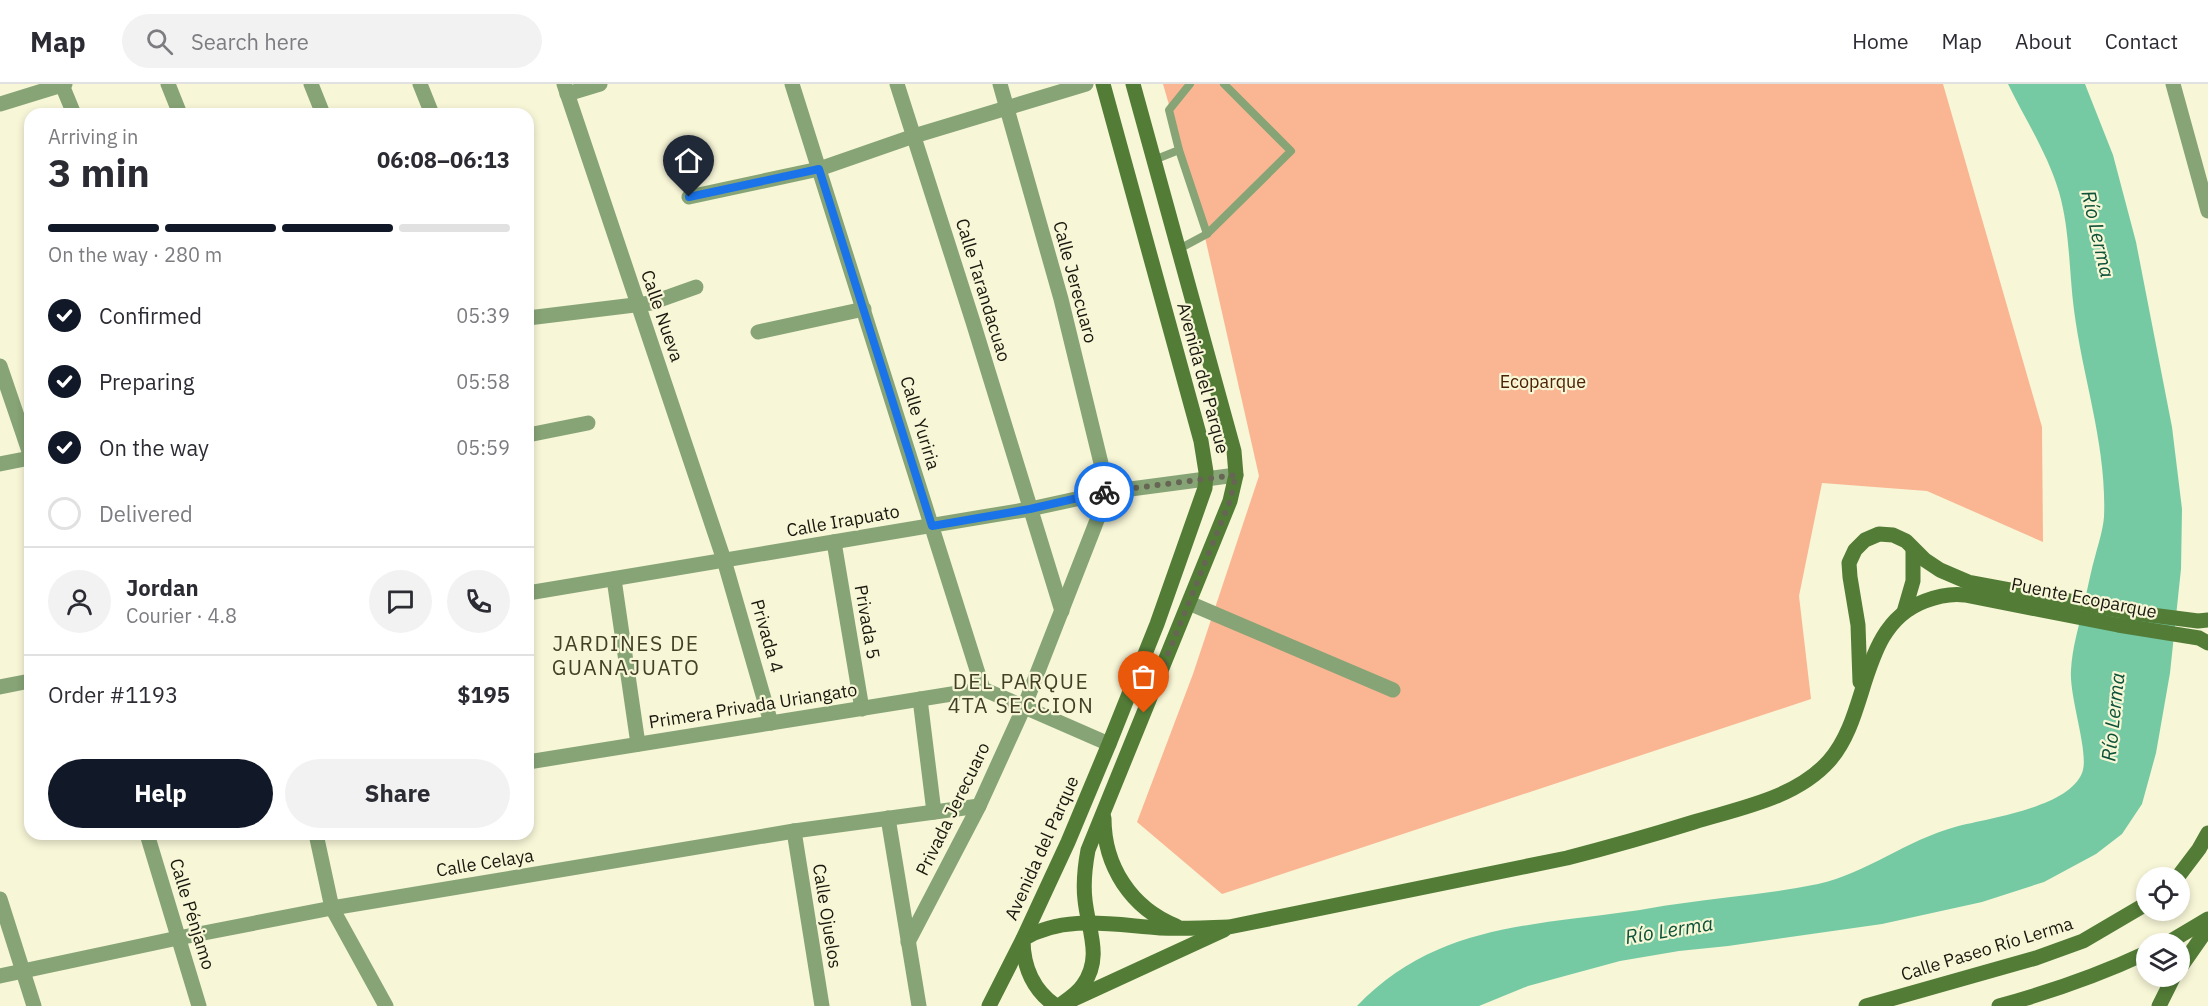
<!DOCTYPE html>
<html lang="en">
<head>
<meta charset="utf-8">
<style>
  body { margin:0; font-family:"IBM Plex Sans",sans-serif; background:#f2f2f3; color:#2b2b33; height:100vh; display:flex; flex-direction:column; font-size:22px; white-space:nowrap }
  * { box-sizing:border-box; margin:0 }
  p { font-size:20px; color:#7c7c81 }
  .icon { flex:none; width:33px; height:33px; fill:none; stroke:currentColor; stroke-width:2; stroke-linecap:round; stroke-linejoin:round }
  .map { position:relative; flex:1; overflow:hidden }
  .panel { position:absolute; left:24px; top:24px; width:510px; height:732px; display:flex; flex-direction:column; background:#fff; border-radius:18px; box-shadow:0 3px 9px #0003 }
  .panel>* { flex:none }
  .controls { position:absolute; left:2136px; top:783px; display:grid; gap:12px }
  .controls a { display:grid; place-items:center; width:54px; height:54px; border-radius:50%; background:#fff; box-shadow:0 3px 9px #0003; font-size:30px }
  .pin { position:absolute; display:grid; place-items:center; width:51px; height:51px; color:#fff; margin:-62px -26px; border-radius:50% 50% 50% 0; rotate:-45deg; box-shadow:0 0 6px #0007 }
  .pin .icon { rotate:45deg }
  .courier { position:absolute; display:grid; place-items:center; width:60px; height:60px; margin:-30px; border:4px solid #1a73e8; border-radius:50%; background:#fff; color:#222; box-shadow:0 2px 8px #0007 }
  .headline em { font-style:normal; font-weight:700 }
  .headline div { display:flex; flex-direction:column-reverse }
  .headline { display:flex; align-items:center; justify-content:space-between; height:102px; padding:0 24px }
  h1 { font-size:39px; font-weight:700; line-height:45px }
  .bar { display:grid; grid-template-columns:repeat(4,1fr); gap:9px 6px; align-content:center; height:72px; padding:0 24px }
  .bar i { height:8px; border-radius:4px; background:#e1e1e2 }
  .bar .on { background:#111827 }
  .bar p { grid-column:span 4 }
  .line { display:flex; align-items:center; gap:15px; padding:0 24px; border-top:2px solid #e1e1e2 }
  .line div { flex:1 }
  .round { display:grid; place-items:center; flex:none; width:63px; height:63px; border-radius:32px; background:#f2f2f3 }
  ol { padding:0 24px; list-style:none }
  li { display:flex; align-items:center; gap:18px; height:66px }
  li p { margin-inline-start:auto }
  li .icon { padding:6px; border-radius:50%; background:#111827; color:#fff; stroke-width:4 }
  li:last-child { color:#7c7c81 }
  li i { width:33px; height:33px; border:3px solid #e1e1e2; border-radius:50% }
  .primary-button { display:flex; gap:12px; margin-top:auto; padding:12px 24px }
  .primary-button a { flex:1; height:69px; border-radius:36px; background:#111827; color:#fff; font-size:24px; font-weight:700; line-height:69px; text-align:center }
  .primary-button a+a { background:#f2f2f3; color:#2b2b33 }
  header { display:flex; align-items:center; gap:36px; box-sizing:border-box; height:84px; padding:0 30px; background:#fff; border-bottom:2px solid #e1e1e2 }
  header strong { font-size:28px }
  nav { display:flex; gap:33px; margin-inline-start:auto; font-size:21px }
  .search { width:420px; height:54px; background:#f2f2f3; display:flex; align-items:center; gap:15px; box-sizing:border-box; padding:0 21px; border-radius:33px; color:#7c7c81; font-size:22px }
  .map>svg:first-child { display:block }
</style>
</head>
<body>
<header>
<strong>Map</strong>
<div class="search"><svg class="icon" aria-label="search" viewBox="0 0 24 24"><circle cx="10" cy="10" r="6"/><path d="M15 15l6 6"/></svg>Search here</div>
<nav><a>Home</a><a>Map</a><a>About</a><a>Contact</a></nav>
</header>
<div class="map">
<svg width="2208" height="922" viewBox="0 0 2208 922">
  <rect width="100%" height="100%" fill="#f7f6d7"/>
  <polygon fill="#fab693" points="1163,0 1943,0 2042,343 2043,458 1927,407 1822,399 1799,512 1811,615 1222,810 1137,738 1193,590 1259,392 1197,118"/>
  <path fill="#75caa3" d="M2008,0H2085L2113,71L2136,158L2172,343L2182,425L2181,485L2170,589L2156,669L2142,720L2122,750L2096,770L2044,798L1982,818L1882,840L1728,862L1679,867L1620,877L1528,902L1479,922H1357C1433,843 1524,842 1625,828C1643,826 1660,822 1677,820C1724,813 1771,810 1818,800C1867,789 1907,756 1955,743C1988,734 2068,724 2082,689C2090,670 2069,614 2071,586C2072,564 2079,542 2084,520C2088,503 2091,486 2096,469C2099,458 2103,445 2104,433C2107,362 2083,296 2074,226C2069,188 2070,146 2059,108C2048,70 2025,35 2008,0Z"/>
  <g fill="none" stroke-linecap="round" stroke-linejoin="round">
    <g stroke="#87a476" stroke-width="8">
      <polyline points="1179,66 1207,150"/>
      <polyline points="1154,76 1179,66 1169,26 1190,0"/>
      <polyline points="1179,165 1207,150 1291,67 1224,0"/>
    </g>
    <g stroke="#87a476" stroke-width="15">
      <polyline points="168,0 180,30"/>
      <polyline points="311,0 323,30"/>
      <polyline points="420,0 432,30"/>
      <polyline points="564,0 724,476 771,639"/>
      <polyline points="792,0 983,605"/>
      <polyline points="897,0 973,238 1062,527"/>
      <polyline points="2173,0 2208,127"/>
      <polyline points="62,1 74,30"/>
      <polyline points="567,10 600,0"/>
      <polyline points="0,20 65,0"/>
      <polyline points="689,113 819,85 914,52 1086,0"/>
      <polyline points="528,234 651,219 696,203"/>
      <polyline points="758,248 864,225"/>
      <polyline points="0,282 30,370"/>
      <polyline points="528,351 588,339"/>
      <polyline points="0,380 30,374"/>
      <polyline points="834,458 862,625"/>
      <polyline points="614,495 638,660"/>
      <polyline points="528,509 1030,425 1108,408 1236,391"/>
      <polyline points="1189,519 1393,606"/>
      <polyline points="0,603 30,597"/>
      <polyline points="983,605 1109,660"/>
      <polyline points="920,615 934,728"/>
      <polyline points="528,678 983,605"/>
      <polyline points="888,734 919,922"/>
      <polyline points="794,747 822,922"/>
      <polyline points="147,750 199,922"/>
      <polyline points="316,750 332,824 386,922"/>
      <polyline points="0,815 34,922"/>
      <polyline points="908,858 979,722 1024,623 1108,408 1061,215 1000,0"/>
      <polyline points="0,892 178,854 332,824 794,747 979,722"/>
    </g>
    <g stroke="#537d37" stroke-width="15">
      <polyline points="1904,528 1913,497 1913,465"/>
      <polyline points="1860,598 1858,541 1850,493 1849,479 1855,466 1865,456 1879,450 1893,451 1906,457 1925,476 1940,486 1968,498 2128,528 2198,537 2208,536"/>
      <path d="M1104,734C1104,782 1131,824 1176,842"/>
      <polyline points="2177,794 2199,765 2208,749"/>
      <polyline points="2166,860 2208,835"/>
      <polyline points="2180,884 2208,844"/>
      <polyline points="1074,915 1224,846"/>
      <polyline points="989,922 1023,855 1068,758 1109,660 1157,540 1205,404 1206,388 1201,357 1103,0"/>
      <path d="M1056,922C1033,906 1023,883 1023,855C1065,830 1114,841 1160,844C1183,845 1206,844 1229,843L1567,774C1610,763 1652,751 1694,738C1740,724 1796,714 1829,677C1871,630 1858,542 1925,517C1938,512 1950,509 1965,511L2118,541L2199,554L2208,559"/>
      <path d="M1059,922C1067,916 1078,909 1083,901C1103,873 1088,846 1085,816C1083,799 1085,782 1088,766L1230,417L1236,391L1234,367L1133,0"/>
      <polyline points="1866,922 2036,874 2083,857 2146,820"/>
      <path d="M1999,922C2050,908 2099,891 2146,869"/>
      <polyline points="2159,922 2174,892"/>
    </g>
  </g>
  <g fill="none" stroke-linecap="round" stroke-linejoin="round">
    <polyline stroke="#676654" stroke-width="6" stroke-dasharray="0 10.8" points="1104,408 1236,391 1230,417 1144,629"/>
    <polyline stroke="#1a73e8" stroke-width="8" points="689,113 819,85 932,442 1030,425 1104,408"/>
  </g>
  <g text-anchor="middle" stroke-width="4.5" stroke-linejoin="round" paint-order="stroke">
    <g font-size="18" fill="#19180e" stroke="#f7f6d7">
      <text transform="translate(1075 198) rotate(75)" y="6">Calle Jerecuaro</text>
      <text transform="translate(983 206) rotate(73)" y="6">Calle Tarandacuao</text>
      <text transform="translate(662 232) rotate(71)" y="6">Calle Nueva</text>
      <text transform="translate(1203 294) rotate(75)" y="6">Avenida del Parque</text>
      <text transform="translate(920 339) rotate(73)" y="6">Calle Yuriria</text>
      <text transform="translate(843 437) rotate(-10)" y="6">Calle Irapuato</text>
      <text transform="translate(2084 514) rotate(11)" y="6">Puente Ecoparque</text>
      <text transform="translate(867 538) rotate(80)" y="6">Privada 5</text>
      <text transform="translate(767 552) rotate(74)" y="6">Privada 4</text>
      <text transform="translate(753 622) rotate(-9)" y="6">Primera Privada Uriangato</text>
      <text transform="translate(953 725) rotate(-64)" y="6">Privada Jerecuaro</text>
      <text transform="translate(1042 764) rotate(-66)" y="6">Avenida del Parque</text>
      <text transform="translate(485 779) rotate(-9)" y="6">Calle Celaya</text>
      <text transform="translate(192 830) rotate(73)" y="6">Calle Pénjamo</text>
      <text transform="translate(827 832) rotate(81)" y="6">Calle Ojuelos</text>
      <text transform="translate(1987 865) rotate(-17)" y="6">Calle Paseo Río Lerma</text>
    </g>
    <g font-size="18" fill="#4e2104" stroke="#f7f6d7">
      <text x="1543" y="304">Ecoparque</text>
    </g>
    <g font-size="20" font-style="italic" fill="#0c5238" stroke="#f7f6d7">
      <text transform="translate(2098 150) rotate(77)" y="7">Río Lerma</text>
      <text transform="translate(2113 633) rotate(-84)" y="7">Río Lerma</text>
      <text transform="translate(1669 846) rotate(-9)" y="7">Río Lerma</text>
    </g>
    <g font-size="21" letter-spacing="1.5" fill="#424127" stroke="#f7f6d7">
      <text x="626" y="567">JARDINES DE<tspan x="626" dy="24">GUANAJUATO</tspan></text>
      <text x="1021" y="605">DEL PARQUE<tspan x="1021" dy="24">4TA SECCION</tspan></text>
    </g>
  </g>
</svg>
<div class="controls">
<a><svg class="icon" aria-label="locate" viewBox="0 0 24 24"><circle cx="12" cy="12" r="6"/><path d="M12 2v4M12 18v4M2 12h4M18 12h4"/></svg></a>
<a><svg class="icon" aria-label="layers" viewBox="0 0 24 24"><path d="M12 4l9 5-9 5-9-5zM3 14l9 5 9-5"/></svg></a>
</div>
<div class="pin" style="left:1144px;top:629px;background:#ea580c"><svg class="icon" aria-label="bag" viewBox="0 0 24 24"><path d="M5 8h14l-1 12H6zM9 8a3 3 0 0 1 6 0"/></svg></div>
<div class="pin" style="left:689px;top:113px;background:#1f2937"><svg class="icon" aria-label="home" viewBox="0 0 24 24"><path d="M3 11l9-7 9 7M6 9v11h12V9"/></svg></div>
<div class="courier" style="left:1104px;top:408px"><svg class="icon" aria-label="bike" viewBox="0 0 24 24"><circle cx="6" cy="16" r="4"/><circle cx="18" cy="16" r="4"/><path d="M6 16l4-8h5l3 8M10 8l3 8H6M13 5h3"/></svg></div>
<section class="panel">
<div class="headline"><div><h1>3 min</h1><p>Arriving in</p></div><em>06:08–06:13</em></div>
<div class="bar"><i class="on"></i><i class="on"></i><i class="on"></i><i></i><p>On the way · 280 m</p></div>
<ol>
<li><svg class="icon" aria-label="check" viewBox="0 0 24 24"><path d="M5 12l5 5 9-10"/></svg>Confirmed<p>05:39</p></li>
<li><svg class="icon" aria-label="check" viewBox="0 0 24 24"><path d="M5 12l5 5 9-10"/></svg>Preparing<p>05:58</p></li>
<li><svg class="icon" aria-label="check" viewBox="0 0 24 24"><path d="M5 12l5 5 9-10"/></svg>On the way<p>05:59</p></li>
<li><i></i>Delivered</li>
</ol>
<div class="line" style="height:108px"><a class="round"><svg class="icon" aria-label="person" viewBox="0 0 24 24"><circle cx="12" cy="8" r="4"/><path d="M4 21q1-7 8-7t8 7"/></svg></a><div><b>Jordan</b><p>Courier · 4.8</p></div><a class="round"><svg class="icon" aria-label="chat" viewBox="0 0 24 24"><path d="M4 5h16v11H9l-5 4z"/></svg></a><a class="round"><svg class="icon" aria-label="phone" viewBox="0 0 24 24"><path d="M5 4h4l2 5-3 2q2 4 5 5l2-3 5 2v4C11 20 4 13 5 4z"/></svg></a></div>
<div class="line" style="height:78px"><div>Order #1193</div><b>$195</b></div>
<div class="primary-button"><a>Help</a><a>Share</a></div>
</section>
</div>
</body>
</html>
